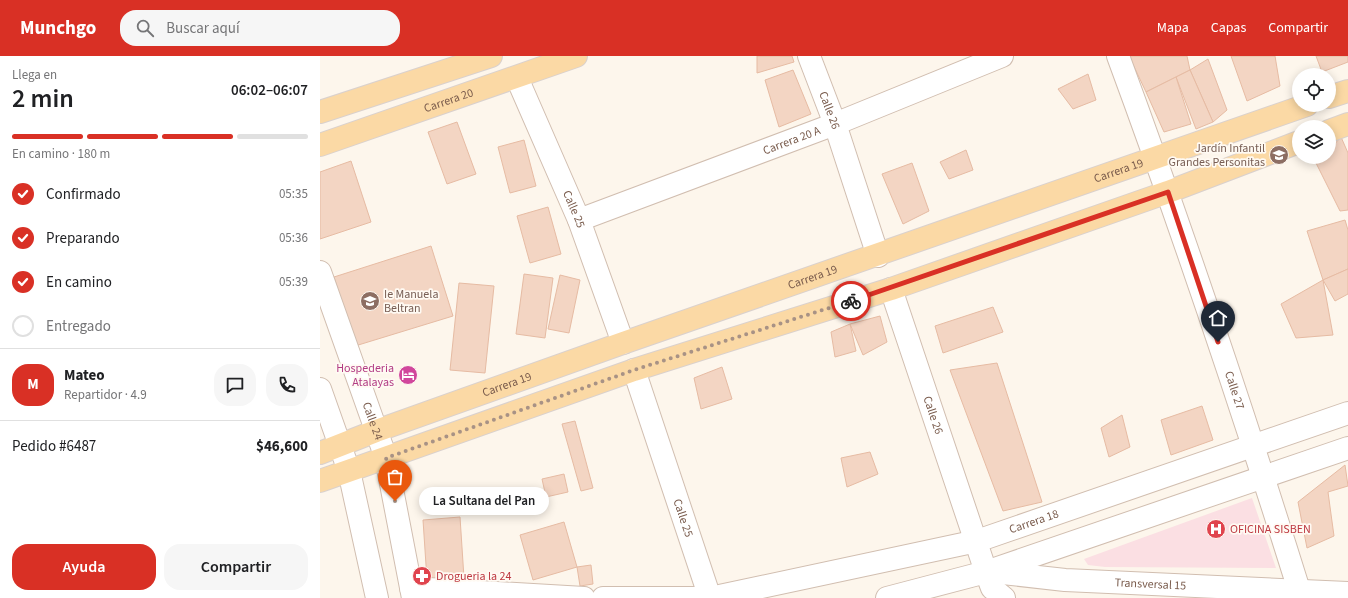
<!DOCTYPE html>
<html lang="es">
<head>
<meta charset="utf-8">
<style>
  body { margin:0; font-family:"Source Sans 3",sans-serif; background:#f6f6f6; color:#202124; height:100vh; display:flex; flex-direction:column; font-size:15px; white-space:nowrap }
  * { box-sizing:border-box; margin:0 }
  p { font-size:13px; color:#757577 }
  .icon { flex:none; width:22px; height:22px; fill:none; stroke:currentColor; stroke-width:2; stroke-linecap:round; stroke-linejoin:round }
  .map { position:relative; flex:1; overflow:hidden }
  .panel { display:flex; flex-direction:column; background:#fff; width:320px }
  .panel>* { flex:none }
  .tools { position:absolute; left:972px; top:12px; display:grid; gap:8px }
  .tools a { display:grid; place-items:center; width:44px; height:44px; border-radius:50%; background:#fff; box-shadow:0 2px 10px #0003; font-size:20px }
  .pin { position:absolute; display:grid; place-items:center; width:34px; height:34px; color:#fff; margin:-41px -17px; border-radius:50% 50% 50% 0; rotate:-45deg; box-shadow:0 0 4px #0007 }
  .pin .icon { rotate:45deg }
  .courier { position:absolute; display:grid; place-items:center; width:40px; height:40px; margin:-20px; border:3px solid #d93025; border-radius:50%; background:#fff; color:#222; box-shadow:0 1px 5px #0007 }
  .bubble { position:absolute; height:28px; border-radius:14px; background:#fff; box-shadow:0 2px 10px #0003; font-size:13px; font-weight:600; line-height:28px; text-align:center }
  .head em { font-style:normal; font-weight:600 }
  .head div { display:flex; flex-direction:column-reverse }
  .head { display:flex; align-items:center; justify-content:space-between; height:68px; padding:0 12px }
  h1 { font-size:26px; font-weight:600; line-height:30px }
  .bar { display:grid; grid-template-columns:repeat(4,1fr); gap:6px 4px; align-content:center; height:48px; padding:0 12px }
  .bar i { height:5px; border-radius:3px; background:#e0e0e0 }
  .bar .current { background:#d93025 }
  .bar p { grid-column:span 4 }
  .line { display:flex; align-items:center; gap:10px; padding:0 12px; border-top:1px solid #e0e0e0 }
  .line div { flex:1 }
  .round { display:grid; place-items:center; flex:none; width:42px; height:42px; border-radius:16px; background:#f6f6f6 }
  ol { padding:0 12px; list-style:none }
  li { display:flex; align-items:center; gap:12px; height:44px }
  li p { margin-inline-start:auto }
  li .icon { padding:4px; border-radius:50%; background:#d93025; color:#fff; stroke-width:4 }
  li:last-child { color:#757577 }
  li i { width:22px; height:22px; border:2px solid #e0e0e0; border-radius:50% }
  .cta { display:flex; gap:8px; margin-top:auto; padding:8px 12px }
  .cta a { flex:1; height:46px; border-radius:16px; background:#d93025; color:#fff; font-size:16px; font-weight:600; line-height:46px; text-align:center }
  .cta a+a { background:#f6f6f6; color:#202124 }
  header { display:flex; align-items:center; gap:24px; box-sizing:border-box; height:56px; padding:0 20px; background:#d93025; color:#fff }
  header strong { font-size:19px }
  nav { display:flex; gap:22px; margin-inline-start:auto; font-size:14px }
  .search { width:280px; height:36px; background:#f6f6f6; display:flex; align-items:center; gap:10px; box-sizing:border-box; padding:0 14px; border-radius:16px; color:#757577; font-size:15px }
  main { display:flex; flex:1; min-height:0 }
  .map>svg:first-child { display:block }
</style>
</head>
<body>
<header>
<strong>Munchgo</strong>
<div class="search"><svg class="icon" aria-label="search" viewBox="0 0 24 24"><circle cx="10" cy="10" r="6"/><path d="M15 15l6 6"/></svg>Buscar aquí</div>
<nav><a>Mapa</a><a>Capas</a><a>Compartir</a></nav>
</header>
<main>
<section class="panel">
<div class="head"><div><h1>2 min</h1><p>Llega en</p></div><em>06:02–06:07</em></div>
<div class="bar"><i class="current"></i><i class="current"></i><i class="current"></i><i></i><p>En camino · 180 m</p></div>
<ol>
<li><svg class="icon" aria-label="check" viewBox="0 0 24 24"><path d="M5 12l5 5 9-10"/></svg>Confirmado<p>05:35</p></li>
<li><svg class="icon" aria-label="check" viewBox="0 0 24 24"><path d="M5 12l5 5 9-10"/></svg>Preparando<p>05:36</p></li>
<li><svg class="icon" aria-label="check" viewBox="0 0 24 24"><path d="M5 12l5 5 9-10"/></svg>En camino<p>05:39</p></li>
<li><i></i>Entregado</li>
</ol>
<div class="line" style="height:72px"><b class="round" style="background:#d93025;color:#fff">M</b><div><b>Mateo</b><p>Repartidor · 4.9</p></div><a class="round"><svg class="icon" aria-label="chat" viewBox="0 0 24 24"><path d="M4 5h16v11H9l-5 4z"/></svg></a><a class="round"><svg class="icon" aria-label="phone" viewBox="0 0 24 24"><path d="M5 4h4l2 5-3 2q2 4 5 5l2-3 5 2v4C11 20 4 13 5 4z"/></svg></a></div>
<div class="line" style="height:52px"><div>Pedido #6487</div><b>$46,600</b></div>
<div class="cta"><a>Ayuda</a><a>Compartir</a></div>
</section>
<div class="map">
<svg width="1028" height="542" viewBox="0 0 1028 542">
  <rect width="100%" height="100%" fill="#fdf6ec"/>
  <polygon fill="#fbdfe3" points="932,442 956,512 785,511 768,509 764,503"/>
  <g fill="#f3d5c3" stroke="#e6bba3">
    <polygon points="437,0 472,0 474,6 437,17"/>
    <polygon points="809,0 867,0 870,14 826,36"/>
    <polygon points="911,0 955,0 960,30 927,45"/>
    <polygon points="996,0 1028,0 1028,6 1002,16"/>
    <polygon points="888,3 907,54 893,66 870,14"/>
    <polygon points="473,14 491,58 459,71 445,24"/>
    <polygon points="870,14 893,66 876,73 856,21"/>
    <polygon points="768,18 776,44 753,53 738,33"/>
    <polygon points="856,21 871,68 844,76 826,36"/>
    <polygon points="137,66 156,118 127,128 108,76"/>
    <polygon points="1021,81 1028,97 1028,154 1020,155 996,107 1002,101 1009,101 1009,94"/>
    <polygon points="204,84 216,130 190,137 178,91"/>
    <polygon points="646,94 653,114 629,123 620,106"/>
    <polygon points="31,105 51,166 0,183 0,116"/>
    <polygon points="592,107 609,155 583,168 562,118"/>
    <polygon points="228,151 241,198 210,207 197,160"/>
    <polygon points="1025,164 1028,174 1028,213 1003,224 987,175"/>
    <polygon points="111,190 133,260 35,290 14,221"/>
    <polygon points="1028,213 1028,238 1015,245 1003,224"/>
    <polygon points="204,218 233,222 225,282 196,278"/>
    <polygon points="240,219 260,224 249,277 228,273"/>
    <polygon points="1003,224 1013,279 976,282 961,248"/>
    <polygon points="139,227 174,230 165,317 130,314"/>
    <polygon points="673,251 683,276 623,297 615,270"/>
    <polygon points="560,260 567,286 543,299 530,268"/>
    <polygon points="530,268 536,295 515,301 511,276"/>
    <polygon points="677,307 722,446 683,455 630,314"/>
    <polygon points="402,311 412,343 381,353 374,322"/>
    <polygon points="882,350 893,384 851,399 841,364"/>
    <polygon points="802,359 810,391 789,401 781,372"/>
    <polygon points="255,365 273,432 261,435 242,368"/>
    <polygon points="550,396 558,418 527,431 521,402"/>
    <polygon points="1025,409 1028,430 1008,436 1014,480 987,492 978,446"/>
    <polygon points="244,418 248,436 226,441 222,423"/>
    <polygon points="140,461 144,522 107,524 103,464"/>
    <polygon points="244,466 257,511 213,524 200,479"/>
    <polygon points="271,509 273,528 260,530 257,511"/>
  </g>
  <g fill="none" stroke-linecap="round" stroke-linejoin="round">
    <defs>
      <g id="minor">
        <path id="s1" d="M489,0L515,68L558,200"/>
        <path id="s2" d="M798,0C863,176 923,355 979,534"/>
        <path id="s3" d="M197,22L259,164L303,287"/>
        <path id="s4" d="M259,164L515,68L682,0"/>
        <path id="s5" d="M0,216L66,402L93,542"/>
        <path id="s6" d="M571,233L666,516L672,532L684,542"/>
        <path id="s7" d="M314,314L390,542"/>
        <polyline points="0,333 29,415 57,542"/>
        <path id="s8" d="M673,516L745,524L1028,537"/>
        <polyline points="91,532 264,542"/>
        <path id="s9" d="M283,542H390L657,485L1028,357"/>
        <polyline points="567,542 666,516 1028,392"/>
      </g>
      <g id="major">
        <polyline points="1009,41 1028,35"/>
        <polyline points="0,56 171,0"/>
        <polyline points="1009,75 1028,68"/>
        <path id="s10" d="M0,89L256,0"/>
        <path id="s11" d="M0,397L56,375L303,287L987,49"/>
        <polyline points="0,425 314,314 571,233 848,136 979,86"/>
      </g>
    </defs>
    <use href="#minor" stroke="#d1beb0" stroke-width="24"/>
    <use href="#major" stroke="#dad1cd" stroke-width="24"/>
    <use href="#minor" stroke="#fff" stroke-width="22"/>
    <use href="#major" stroke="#fbd9a5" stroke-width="22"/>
  </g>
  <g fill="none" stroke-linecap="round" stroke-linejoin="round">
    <polyline stroke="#a89285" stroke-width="4" stroke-dasharray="0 7.2" points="75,445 66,402 314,314 531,245"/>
    <polyline stroke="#d93025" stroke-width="5" points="531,245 848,136 898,286"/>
  </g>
  <defs>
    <symbol id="school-disc" viewBox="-11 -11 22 22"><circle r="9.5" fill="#8d6e63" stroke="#fffaf3"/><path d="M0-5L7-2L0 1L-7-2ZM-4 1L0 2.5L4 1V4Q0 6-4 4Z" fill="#fff"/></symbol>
    <symbol id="hotel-disc" viewBox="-11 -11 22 22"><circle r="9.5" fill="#d1479c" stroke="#fffaf3"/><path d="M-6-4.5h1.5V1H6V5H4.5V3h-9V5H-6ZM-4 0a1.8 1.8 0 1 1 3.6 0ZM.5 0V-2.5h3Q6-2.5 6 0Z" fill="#fff"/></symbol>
    <symbol id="hospital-disc" viewBox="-11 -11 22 22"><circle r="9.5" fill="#e0444e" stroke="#fffaf3"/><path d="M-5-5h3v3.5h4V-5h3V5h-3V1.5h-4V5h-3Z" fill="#fff"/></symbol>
    <symbol id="pharmacy-disc" viewBox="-11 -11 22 22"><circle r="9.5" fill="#e0444e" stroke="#fffaf3"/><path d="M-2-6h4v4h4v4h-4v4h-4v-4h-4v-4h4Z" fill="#fff"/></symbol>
  </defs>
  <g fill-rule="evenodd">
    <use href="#school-disc" x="948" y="88" width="22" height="22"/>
    <use href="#school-disc" x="39" y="234" width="22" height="22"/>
    <use href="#hotel-disc" x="77" y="308" width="22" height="22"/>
    <use href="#hospital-disc" x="885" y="462" width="22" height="22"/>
    <use href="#pharmacy-disc" x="91" y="509" width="22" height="22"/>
  </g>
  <g text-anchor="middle" stroke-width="3.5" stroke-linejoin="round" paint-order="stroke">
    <g font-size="12" fill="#7a5c4d" stroke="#fffaf3">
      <text dy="4" stroke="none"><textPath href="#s10" startOffset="136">Carrera 20</textPath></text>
      <text dy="4" stroke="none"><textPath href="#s1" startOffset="58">Calle 26</textPath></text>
      <text dy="4" stroke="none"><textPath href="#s4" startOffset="227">Carrera 20 A</textPath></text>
      <text dy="4" stroke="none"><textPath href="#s11" startOffset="847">Carrera 19</textPath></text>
      <text dy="4" stroke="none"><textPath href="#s3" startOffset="143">Calle 25</textPath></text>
      <text dy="4" stroke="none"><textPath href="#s11" startOffset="523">Carrera 19</textPath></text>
      <text dy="4" stroke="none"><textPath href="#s11" startOffset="199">Carrera 19</textPath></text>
      <text dy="4" stroke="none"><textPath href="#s2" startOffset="354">Calle 27</textPath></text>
      <text dy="4" stroke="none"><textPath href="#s6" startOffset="133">Calle 26</textPath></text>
      <text dy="4" stroke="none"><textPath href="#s5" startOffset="158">Calle 24</textPath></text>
      <text dy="4" stroke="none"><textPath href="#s7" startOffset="156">Calle 25</textPath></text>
      <text dy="4" stroke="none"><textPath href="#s9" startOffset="440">Carrera 18</textPath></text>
      <text dy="4" stroke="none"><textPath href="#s8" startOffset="158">Transversal 15</textPath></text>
    </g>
    <g font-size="12" fill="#785e54" stroke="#fffaf3" text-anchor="end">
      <text x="945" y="96">Jardín Infantil<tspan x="945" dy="14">Grandes Personitas</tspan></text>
      <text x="64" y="242" text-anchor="start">Ie Manuela<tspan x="64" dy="14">Beltran</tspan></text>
    </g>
    <g font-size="12" fill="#b23c85" stroke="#fffaf3" text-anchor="end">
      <text x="74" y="316">Hospederia<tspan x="74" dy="14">Atalayas</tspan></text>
    </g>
    <g font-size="12" fill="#be3a42" stroke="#fffaf3" text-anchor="start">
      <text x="910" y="477">OFICINA SISBEN</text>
      <text x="116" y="524">Drogueria la 24</text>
    </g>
  </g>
</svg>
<div class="tools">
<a><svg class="icon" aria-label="locate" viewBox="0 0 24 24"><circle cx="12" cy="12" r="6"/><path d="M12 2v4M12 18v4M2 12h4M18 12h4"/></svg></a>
<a><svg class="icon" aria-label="layers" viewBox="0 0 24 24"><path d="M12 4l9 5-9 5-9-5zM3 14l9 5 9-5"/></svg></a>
</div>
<div class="pin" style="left:75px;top:445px;background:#ea580c"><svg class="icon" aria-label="bag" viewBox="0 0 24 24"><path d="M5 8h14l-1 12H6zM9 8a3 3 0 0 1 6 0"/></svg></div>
<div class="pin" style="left:898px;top:286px;background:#1f2937"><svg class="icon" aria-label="home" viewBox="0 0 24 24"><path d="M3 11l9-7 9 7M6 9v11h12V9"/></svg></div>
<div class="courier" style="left:531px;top:245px"><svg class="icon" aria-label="bike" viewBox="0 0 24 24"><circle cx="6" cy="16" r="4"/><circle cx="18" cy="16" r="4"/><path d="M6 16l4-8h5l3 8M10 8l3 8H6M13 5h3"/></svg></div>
<div class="bubble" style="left:99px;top:431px;width:130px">La Sultana del Pan</div>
</div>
</main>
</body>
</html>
